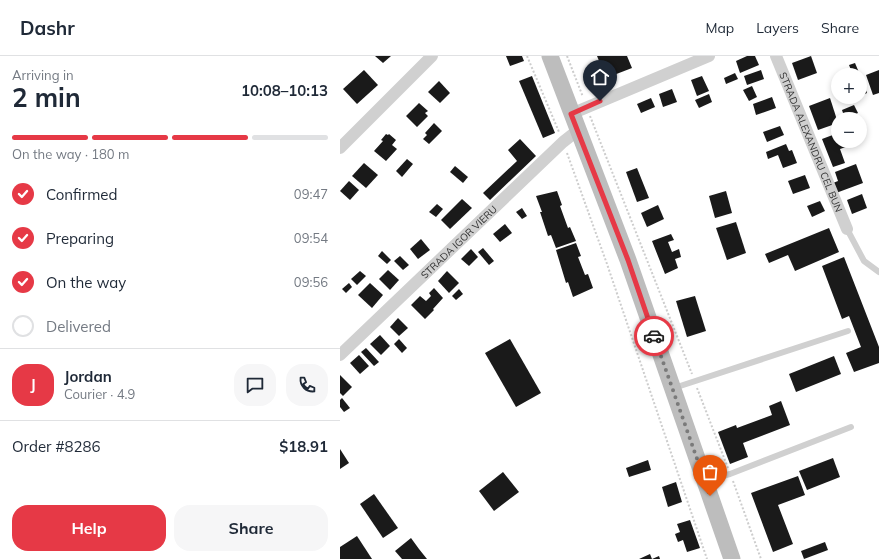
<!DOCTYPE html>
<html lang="en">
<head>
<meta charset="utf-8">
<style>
  body { margin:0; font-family:Mulish,sans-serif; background:#f6f6f7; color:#1f2937; height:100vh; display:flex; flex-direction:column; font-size:15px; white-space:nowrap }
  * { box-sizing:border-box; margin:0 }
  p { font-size:13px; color:#747a83 }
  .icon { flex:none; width:22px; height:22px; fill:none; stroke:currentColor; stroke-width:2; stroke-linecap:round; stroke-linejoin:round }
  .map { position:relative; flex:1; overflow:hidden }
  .side { display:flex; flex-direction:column; background:#fff; width:340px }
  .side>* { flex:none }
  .controls { position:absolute; left:491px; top:12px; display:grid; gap:8px }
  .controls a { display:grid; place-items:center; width:36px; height:36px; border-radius:50%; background:#fff; box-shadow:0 2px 6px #0003; font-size:20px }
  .pin { position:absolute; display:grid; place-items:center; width:34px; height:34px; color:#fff; margin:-41px -17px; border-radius:50% 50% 50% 0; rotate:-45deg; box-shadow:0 0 4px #0007 }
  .pin .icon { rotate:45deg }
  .courier { position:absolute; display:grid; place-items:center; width:40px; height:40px; margin:-20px; border:3px solid #e63946; border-radius:50%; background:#fff; color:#222; box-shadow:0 1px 5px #0007 }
  .head em { font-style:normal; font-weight:700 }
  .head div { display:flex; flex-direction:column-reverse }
  .head { display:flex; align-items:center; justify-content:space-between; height:68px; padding:0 12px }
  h1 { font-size:26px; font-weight:700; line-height:30px }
  .bar { display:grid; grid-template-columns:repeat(4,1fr); gap:6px 4px; align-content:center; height:48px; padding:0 12px }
  .bar i { height:5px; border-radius:3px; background:#e0e1e3 }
  .bar .current { background:#e63946 }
  .bar p { grid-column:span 4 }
  .line { display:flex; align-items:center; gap:10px; padding:0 12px; border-top:1px solid #e0e1e3 }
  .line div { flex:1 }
  .round { display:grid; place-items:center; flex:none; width:42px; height:42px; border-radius:16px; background:#f6f6f7 }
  ol { padding:0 12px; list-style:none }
  li { display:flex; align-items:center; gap:12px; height:44px }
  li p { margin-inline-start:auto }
  li .icon { padding:4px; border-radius:50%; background:#e63946; color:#fff; stroke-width:4 }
  li:last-child { color:#747a83 }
  li i { width:22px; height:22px; border:2px solid #e0e1e3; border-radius:50% }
  .cta { display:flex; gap:8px; margin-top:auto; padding:8px 12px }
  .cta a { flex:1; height:46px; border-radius:16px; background:#e63946; color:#fff; font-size:16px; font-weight:700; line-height:46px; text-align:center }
  .cta a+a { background:#f6f6f7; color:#1f2937 }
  header { display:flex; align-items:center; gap:24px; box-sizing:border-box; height:56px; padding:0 20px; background:#fff; border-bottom:1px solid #e0e1e3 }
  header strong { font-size:19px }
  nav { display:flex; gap:22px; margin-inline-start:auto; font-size:14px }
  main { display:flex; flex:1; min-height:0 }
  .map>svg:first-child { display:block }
</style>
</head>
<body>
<header>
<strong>Dashr</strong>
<nav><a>Map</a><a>Layers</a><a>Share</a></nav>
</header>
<main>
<section class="side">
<div class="head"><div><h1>2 min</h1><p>Arriving in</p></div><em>10:08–10:13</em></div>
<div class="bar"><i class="current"></i><i class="current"></i><i class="current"></i><i></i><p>On the way · 180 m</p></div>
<ol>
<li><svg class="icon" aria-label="check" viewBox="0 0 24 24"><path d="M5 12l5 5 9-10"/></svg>Confirmed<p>09:47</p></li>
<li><svg class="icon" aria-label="check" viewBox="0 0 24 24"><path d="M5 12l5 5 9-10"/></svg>Preparing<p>09:54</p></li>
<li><svg class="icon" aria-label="check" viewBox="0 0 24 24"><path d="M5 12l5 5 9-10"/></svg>On the way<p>09:56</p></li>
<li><i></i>Delivered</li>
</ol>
<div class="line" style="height:72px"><b class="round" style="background:#e63946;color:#fff">J</b><div><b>Jordan</b><p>Courier · 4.9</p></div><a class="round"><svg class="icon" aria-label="chat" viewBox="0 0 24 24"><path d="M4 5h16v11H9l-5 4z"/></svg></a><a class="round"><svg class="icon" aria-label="phone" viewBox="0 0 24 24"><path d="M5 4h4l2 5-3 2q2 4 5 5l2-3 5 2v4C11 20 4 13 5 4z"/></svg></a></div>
<div class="line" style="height:52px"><div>Order #8286</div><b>$18.91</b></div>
<div class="cta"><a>Help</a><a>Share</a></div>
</section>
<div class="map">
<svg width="539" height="503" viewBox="0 0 539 503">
  <rect width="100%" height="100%" fill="#fff"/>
  <g fill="#1a1a1a">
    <polygon points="35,0 51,0 43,7"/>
    <polygon points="166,0 182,0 184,5 170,10"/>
    <polygon points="257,0 287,0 292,12 266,22"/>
    <polygon points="407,0 415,0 419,9 400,17 396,5"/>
    <polygon points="471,0 477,17 458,24 452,7"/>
    <polygon points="515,7 520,19 513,19 509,9"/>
    <polygon points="24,14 38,29 17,48 3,33"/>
    <polygon points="421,14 424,23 407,29 404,20"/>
    <polygon points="539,14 539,37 533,39 526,19"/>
    <polygon points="395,17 398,23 386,28 384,22"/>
    <polygon points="520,19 527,37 521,40 520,37"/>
    <polygon points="192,20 215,77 203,82 179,25"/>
    <polygon points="362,20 369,35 357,40 351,24"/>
    <polygon points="99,25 110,37 100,47 88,36"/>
    <polygon points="412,30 417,41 409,45 403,34"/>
    <polygon points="332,33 337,46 323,51 319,38"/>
    <polygon points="369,38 372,46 359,52 355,44"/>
    <polygon points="432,41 436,52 416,59 413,48"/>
    <polygon points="311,42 315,51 301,57 297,48"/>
    <polygon points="490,42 498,67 478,74 469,50"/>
    <polygon points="79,47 88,55 85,57 88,60 77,71 66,60"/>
    <polygon points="514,49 518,57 505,63 502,54"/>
    <polygon points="94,67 102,75 89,88 83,83 87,79 85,77"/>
    <polygon points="440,70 444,79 427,86 423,76"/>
    <polygon points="498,77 498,85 504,85 506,91 500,93 505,107 493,111 482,83"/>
    <polygon points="46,78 48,79 49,78 56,84 52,89 57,93 46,105 34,95 43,85 41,84"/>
    <polygon points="180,83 196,100 150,144 143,137 177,105 168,94"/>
    <polygon points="446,88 449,95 452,94 457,107 443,112 438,99 428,103 426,96"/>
    <polygon points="67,103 73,108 62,121 56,115"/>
    <polygon points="24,107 38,119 26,132 12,120"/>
    <polygon points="516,108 523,127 496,137 493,127 498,125 495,116"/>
    <polygon points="115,110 128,121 123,127 110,116"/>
    <polygon points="297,112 309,142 297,146 286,116"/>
    <polygon points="465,119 470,132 453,138 448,125"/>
    <polygon points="9,125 19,134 10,144 0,135"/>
    <polygon points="217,135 222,149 220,150 228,172 230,171 236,185 216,192 211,179 208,180 200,156 202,156 196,140"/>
    <polygon points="386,135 392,157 375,162 369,140"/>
    <polygon points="522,138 527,152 512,158 507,144"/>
    <polygon points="122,143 132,152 110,173 101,164"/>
    <polygon points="480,145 485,155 472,161 467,150"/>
    <polygon points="97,148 103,153 96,161 89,156"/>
    <polygon points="318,149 324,163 307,171 301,157"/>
    <polygon points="182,152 187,160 182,163 176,156"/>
    <polygon points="396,166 406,197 387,204 376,172"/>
    <polygon points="165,168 172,177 160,186 153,178"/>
    <polygon points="489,172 499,196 455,215 448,199 429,207 425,198"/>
    <polygon points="331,178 334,184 328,186 332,196 339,193 341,201 335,203 338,212 325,218 312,185"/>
    <polygon points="81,183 90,194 78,203 70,193"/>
    <polygon points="236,187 241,200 238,201 245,219 248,218 253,232 233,241 228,226 226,227 216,194"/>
    <polygon points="143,192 154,205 149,209 138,196"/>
    <polygon points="131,193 138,201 129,210 121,203"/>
    <polygon points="42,195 51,204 47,208 38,200"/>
    <polygon points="60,200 69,209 63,214 54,205"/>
    <polygon points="504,201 539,291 539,307 514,316 506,297 521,291 509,260 502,263 482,210"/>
    <polygon points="48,214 59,224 50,234 39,223"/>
    <polygon points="20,215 26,220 17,229 11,223"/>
    <polygon points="107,215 119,227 109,237 98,225"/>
    <polygon points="9,227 12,231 6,237 2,233"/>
    <polygon points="30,227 43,239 32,252 18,239"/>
    <polygon points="94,232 103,242 93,253 94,254 85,263 71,249 80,240 86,245 91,240 89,237"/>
    <polygon points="119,233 123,238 116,244 112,240"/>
    <polygon points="355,240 366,275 347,281 336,245"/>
    <polygon points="58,262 68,272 59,280 50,271"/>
    <polygon points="40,279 50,290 41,299 30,288"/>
    <polygon points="59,283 67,292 62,297 54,288"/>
    <polygon points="170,283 201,337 176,351 145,297"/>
    <polygon points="26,292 39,306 34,310 21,296"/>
    <polygon points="19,299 29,310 20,318 10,307"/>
    <polygon points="494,300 501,318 456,336 449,318"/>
    <polygon points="0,319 12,331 3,340 0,337"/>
    <polygon points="2,342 10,352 4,356 0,351 0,344"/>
    <polygon points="441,345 450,369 403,387 408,401 390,408 378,376 396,369 397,372 432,359 429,350"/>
    <polygon points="0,393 9,407 0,413"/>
    <polygon points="493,402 500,421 467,434 459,415"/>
    <polygon points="308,404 311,414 289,421 286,412"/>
    <polygon points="163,416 179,436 154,455 139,435"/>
    <polygon points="458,420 465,439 438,449 453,488 433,496 411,437"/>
    <polygon points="336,426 342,446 328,451 322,431"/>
    <polygon points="34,438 58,472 43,482 20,448"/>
    <polygon points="350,464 360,492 347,496 343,484 338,486 335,478 340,476 337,468"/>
    <polygon points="17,480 32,503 0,503 0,491"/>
    <polygon points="71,482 79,493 87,503 62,503 55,495"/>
    <polygon points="485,486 488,494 464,503 461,495"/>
    <polygon points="310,498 312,503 319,500 320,503 299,503"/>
  </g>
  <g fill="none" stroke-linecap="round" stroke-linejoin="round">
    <g stroke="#cdcdcd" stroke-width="2" stroke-dasharray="2 2" stroke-linecap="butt">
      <polyline points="187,0 219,76"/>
      <polyline points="227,0 243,41"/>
      <polyline points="250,60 352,318"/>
      <polyline points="227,97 267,208 367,503"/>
      <polyline points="357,332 388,412"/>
      <polyline points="393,425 421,503"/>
    </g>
    <g stroke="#d0d0d0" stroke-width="6">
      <polyline points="507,173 524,205 539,216"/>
      <polyline points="334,332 508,275"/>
      <polyline points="366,424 390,418 511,371"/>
    </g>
    <g stroke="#d0d0d0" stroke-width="12">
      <path id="s1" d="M436,0L507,173"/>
      <polyline points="231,58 369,0"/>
      <polyline points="0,92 92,0"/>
      <path id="s2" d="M0,299L223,86L237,75"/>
    </g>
    <polyline stroke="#bdbdbd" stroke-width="17" points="210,0 288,204 392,503"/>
  </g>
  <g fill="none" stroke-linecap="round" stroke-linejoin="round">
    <polyline stroke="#7a7a7a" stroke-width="4" stroke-dasharray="0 7.2" points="314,280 370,440"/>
    <polyline stroke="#e63946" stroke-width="5" points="260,45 231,58 288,204 314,280"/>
  </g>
  <g text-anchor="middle" stroke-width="4" stroke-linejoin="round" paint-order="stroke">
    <g font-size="10" fill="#333" stroke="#fff">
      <text dy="4" stroke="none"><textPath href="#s1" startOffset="93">STRADA ALEXANDRU CEL BUN</textPath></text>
      <text dy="4" stroke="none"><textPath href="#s2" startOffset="164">STRADA IGOR VIERU</textPath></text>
    </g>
  </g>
</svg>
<div class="controls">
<a>+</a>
<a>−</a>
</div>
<div class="pin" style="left:370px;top:440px;background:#ea580c"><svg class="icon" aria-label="bag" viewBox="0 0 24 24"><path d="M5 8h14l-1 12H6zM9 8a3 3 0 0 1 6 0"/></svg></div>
<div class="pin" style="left:260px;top:45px;background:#1f2937"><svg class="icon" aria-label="home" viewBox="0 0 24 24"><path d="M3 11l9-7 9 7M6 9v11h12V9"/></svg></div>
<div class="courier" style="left:314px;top:280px"><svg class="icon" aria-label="car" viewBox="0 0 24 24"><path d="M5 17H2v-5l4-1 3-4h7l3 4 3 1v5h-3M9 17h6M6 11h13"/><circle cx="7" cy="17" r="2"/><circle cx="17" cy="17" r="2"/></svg></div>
</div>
</main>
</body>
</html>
